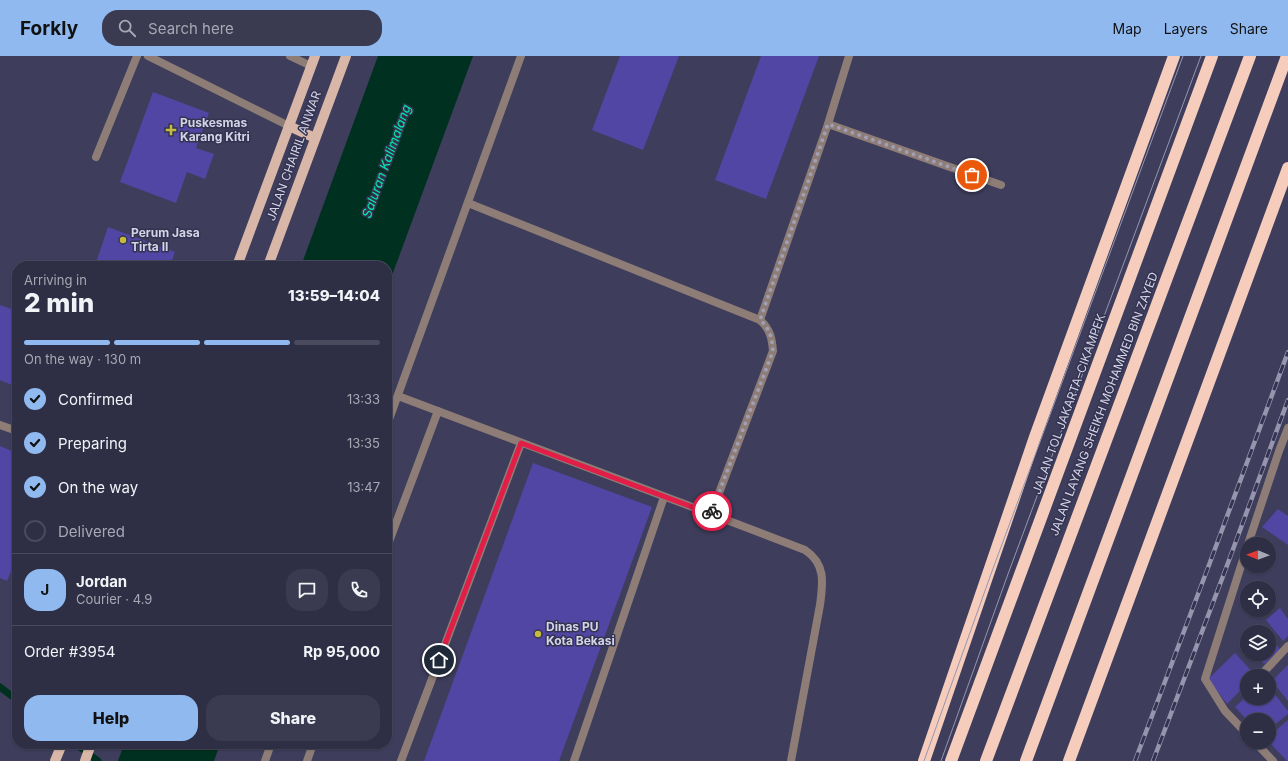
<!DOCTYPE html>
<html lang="en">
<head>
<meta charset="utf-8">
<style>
  body { margin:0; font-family:Inter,sans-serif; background:#3a3a50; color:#f1f3f6; height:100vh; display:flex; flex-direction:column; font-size:15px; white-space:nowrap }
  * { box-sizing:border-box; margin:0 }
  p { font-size:13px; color:#a7a8b3 }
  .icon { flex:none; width:22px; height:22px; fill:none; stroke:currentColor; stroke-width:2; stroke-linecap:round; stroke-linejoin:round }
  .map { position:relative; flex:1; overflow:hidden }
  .side { position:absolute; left:12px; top:205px; width:380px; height:488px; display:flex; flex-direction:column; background:#2e2e45; border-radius:16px; box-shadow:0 1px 3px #0004,0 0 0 1px #494a5e }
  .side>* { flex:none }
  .needle { width:26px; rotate:271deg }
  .fabs { position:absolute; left:1240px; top:481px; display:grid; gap:8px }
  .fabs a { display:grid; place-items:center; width:36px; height:36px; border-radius:50%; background:#2e2e45; box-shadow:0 1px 3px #0004,0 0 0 1px #494a5e; font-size:20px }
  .pin { position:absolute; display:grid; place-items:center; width:34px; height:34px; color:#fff; margin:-17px; border:2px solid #fff; border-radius:50%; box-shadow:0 1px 4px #0007 }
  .courier { position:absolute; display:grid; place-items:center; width:40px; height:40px; margin:-20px; border:3px solid #e11d48; border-radius:50%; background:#fff; color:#222; box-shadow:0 1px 5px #0007 }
  .headline em { font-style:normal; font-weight:800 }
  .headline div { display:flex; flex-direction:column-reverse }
  .headline { display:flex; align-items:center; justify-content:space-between; height:68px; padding:0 12px }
  h1 { font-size:26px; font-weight:800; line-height:30px }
  .bar { display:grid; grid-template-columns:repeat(4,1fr); gap:6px 4px; align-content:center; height:48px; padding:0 12px }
  .bar i { height:5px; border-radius:3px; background:#494a5e }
  .bar .selected { background:#90b9f0 }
  .bar p { grid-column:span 4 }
  .line { display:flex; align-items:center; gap:10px; padding:0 12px; border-top:1px solid #494a5e }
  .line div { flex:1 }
  .round { display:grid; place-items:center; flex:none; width:42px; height:42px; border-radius:16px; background:#3a3a50 }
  ol { padding:0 12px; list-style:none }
  li { display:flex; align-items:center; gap:12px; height:44px }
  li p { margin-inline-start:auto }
  li .icon { padding:4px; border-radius:50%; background:#90b9f0; color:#111; stroke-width:4 }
  li:last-child { color:#a7a8b3 }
  li i { width:22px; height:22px; border:2px solid #494a5e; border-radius:50% }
  .action { display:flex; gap:8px; margin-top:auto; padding:8px 12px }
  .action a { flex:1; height:46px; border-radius:16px; background:#90b9f0; color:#111; font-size:16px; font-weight:800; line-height:46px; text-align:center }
  .action a+a { background:#3a3a50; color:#f1f3f6 }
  header { display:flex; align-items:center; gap:24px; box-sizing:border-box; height:56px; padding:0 20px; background:#90b9f0; color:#111 }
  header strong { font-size:19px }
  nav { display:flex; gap:22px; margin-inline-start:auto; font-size:14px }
  .search { width:280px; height:36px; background:#3a3a50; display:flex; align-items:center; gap:10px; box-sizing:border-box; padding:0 14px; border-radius:16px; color:#a7a8b3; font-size:15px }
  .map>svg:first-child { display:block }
</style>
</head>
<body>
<header>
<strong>Forkly</strong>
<div class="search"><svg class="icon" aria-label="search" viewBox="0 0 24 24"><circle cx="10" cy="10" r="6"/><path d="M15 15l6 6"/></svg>Search here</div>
<nav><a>Map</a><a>Layers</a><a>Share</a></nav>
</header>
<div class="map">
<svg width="1288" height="705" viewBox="0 0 1288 705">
  <rect width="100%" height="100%" fill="#3e3d5c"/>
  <g fill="#00301f">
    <polygon points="378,0 473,0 387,233 387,210 301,210"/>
    <polygon points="124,688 220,688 214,705 118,705"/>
  </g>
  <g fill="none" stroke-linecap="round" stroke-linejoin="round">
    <g stroke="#00301f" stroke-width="7">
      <polyline points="0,631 17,644"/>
      <polyline points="76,688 98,705"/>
    </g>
  </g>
  <g fill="#5246a5">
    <polygon points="620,0 679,0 643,94 592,74"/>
    <polygon points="761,0 819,0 766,143 715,124"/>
    <polygon points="153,36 209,57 196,92 214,98 205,123 187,116 176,147 120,126"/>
    <polygon points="108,171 175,196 170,210 113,210 97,204"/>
    <polygon points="0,249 17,255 17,331 0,324"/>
    <polygon points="0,390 17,397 17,506 15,505 7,525 0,522"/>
    <polygon points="533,407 652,451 559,705 424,705"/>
    <polygon points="1278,453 1288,460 1288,489 1262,471"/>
    <polygon points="1280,552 1288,563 1288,580 1283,585 1266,564"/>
    <polygon points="1263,568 1268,576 1255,576"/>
    <polygon points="1269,577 1281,595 1264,608 1255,598 1269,598"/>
    <polygon points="1235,597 1256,620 1247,620 1247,628 1227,648 1208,623"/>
    <polygon points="1288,609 1288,645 1272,625"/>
    <polygon points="1269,631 1288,655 1288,658 1269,673 1269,664 1247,664 1235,651 1247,640 1247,642 1269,642"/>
    <polygon points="1288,664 1288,705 1287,705 1269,686 1269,680"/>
  </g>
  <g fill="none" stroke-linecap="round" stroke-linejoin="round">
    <g stroke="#8e7d76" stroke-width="8">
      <polyline points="290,0 311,10"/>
      <polyline points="828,68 1001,129"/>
      <polyline points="96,101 137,0"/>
      <polyline points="760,264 828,68 849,0"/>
      <path d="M398,340L711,458L773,295C772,282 770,273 760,264L468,147"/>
      <polyline points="0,369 17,375"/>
      <path d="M711,458L805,494C826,508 823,527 820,549L791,705"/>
      <polyline points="387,491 438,355"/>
      <polyline points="307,705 313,688"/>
      <polyline points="401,705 521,387"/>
      <polyline points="574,705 664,441"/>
    </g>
    <g stroke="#8e7d76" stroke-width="8">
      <polyline points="148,0 289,70"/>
      <polyline points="387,369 521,0"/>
      <polyline points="1248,488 1279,395 1288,372"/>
      <polyline points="1247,491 1205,623 1225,655 1247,678"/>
      <polyline points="1260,620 1288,590"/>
      <polyline points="1244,636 1247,633"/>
      <polyline points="1255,686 1273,705"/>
      <polyline points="265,705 271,688"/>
    </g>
    <g stroke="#d9b7a8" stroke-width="10">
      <polyline points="289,70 315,82"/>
      <polyline points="237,210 315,0"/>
      <polyline points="268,210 346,0"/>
      <polyline points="55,705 62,688"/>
      <polyline points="85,705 91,688"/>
    </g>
    <g stroke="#f6cdbc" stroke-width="12">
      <polyline points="924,705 1035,381 1174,0"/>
      <polyline points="951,705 1212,0"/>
      <polyline points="986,705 1250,0"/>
      <polyline points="1026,705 1287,0"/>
      <polyline points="1069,705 1288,112"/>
    </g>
    <g stroke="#9695ad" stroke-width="1">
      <polyline points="924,705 991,518 1183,0"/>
      <polyline points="941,705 1008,518 1201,0"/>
    </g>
    <defs>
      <g id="rail">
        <polyline points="1135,705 1209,509 1288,296"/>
        <polyline points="1153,705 1225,515 1288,344"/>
      </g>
    </defs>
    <use href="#rail" stroke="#9695ad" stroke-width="4.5"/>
    <use href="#rail" stroke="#343351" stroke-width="3" stroke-dasharray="9" stroke-linecap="butt"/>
  </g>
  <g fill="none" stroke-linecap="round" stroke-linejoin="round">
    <path stroke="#a09fb6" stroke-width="4" stroke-dasharray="0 7.2" d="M712,455L773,295C772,282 770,273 760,264L828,68L972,119"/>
    <polyline stroke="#e11d48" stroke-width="5" points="439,604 521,387 711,458 712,455"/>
  </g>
  <g fill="#c6bc3c" stroke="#343351" stroke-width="1.5">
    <path d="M169 68h4v4h4v4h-4v4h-4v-4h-4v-4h4z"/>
    <circle cx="123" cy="184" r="4"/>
    <circle cx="538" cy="578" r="4"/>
  </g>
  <g text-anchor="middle" stroke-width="3" stroke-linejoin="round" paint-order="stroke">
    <g font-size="12" font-weight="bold" fill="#d4d4e7" stroke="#343351" text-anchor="start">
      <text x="180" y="71">Puskesmas<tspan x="180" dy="14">Karang Kitri</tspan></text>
      <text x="131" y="181">Perum Jasa<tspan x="131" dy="14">Tirta II</tspan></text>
      <text x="546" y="575">Dinas PU<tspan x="546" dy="14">Kota Bekasi</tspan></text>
    </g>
    <g font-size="12" fill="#d4d4e7" stroke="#343351">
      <text transform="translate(294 100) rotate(-70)" y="4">JALAN CHAIRIL ANWAR</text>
      <text transform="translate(1069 348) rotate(-70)" y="4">JALAN TOL JAKARTA–CIKAMPEK</text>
      <text transform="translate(1104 348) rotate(-69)" y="4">JALAN LAYANG SHEIKH MOHAMMED BIN ZAYED</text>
    </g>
    <g font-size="13" font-style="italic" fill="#00ebaa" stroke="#343351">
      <text transform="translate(386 105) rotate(-70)" y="5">Saluran Kalimalang</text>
    </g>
  </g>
</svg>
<div class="fabs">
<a><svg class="needle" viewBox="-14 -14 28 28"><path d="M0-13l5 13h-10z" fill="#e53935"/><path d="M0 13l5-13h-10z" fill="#a7a8b3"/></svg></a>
<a><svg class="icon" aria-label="locate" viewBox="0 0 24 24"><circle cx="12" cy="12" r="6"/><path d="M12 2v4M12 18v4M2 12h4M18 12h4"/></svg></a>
<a><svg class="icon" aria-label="layers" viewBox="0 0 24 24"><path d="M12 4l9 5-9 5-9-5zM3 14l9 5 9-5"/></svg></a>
<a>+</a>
<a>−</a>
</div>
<div class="pin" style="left:972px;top:119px;background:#ea580c"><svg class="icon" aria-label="bag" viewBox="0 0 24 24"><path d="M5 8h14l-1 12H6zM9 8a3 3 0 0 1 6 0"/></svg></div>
<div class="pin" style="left:439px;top:604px;background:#1f2937"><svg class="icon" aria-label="home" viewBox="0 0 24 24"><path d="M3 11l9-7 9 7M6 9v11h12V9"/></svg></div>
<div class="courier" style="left:712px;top:455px"><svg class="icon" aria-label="bike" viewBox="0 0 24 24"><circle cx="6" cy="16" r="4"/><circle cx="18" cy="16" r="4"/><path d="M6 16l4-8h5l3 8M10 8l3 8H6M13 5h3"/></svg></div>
<section class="side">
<div class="headline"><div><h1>2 min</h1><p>Arriving in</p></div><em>13:59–14:04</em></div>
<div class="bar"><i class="selected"></i><i class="selected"></i><i class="selected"></i><i></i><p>On the way · 130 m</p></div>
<ol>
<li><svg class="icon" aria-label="check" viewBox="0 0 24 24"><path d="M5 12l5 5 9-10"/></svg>Confirmed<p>13:33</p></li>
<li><svg class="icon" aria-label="check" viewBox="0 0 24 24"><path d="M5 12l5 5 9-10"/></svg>Preparing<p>13:35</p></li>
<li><svg class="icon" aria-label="check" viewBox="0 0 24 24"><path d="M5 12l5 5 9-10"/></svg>On the way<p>13:47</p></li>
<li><i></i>Delivered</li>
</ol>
<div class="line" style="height:72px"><b class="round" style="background:#90b9f0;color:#111">J</b><div><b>Jordan</b><p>Courier · 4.9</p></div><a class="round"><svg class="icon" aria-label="chat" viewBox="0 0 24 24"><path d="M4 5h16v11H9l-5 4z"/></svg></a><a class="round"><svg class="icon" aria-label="phone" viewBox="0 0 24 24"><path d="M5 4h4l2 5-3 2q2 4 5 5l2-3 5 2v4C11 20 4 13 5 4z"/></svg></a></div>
<div class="line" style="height:52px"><div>Order #3954</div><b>Rp 95,000</b></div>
<div class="action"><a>Help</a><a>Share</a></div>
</section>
</div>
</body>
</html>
